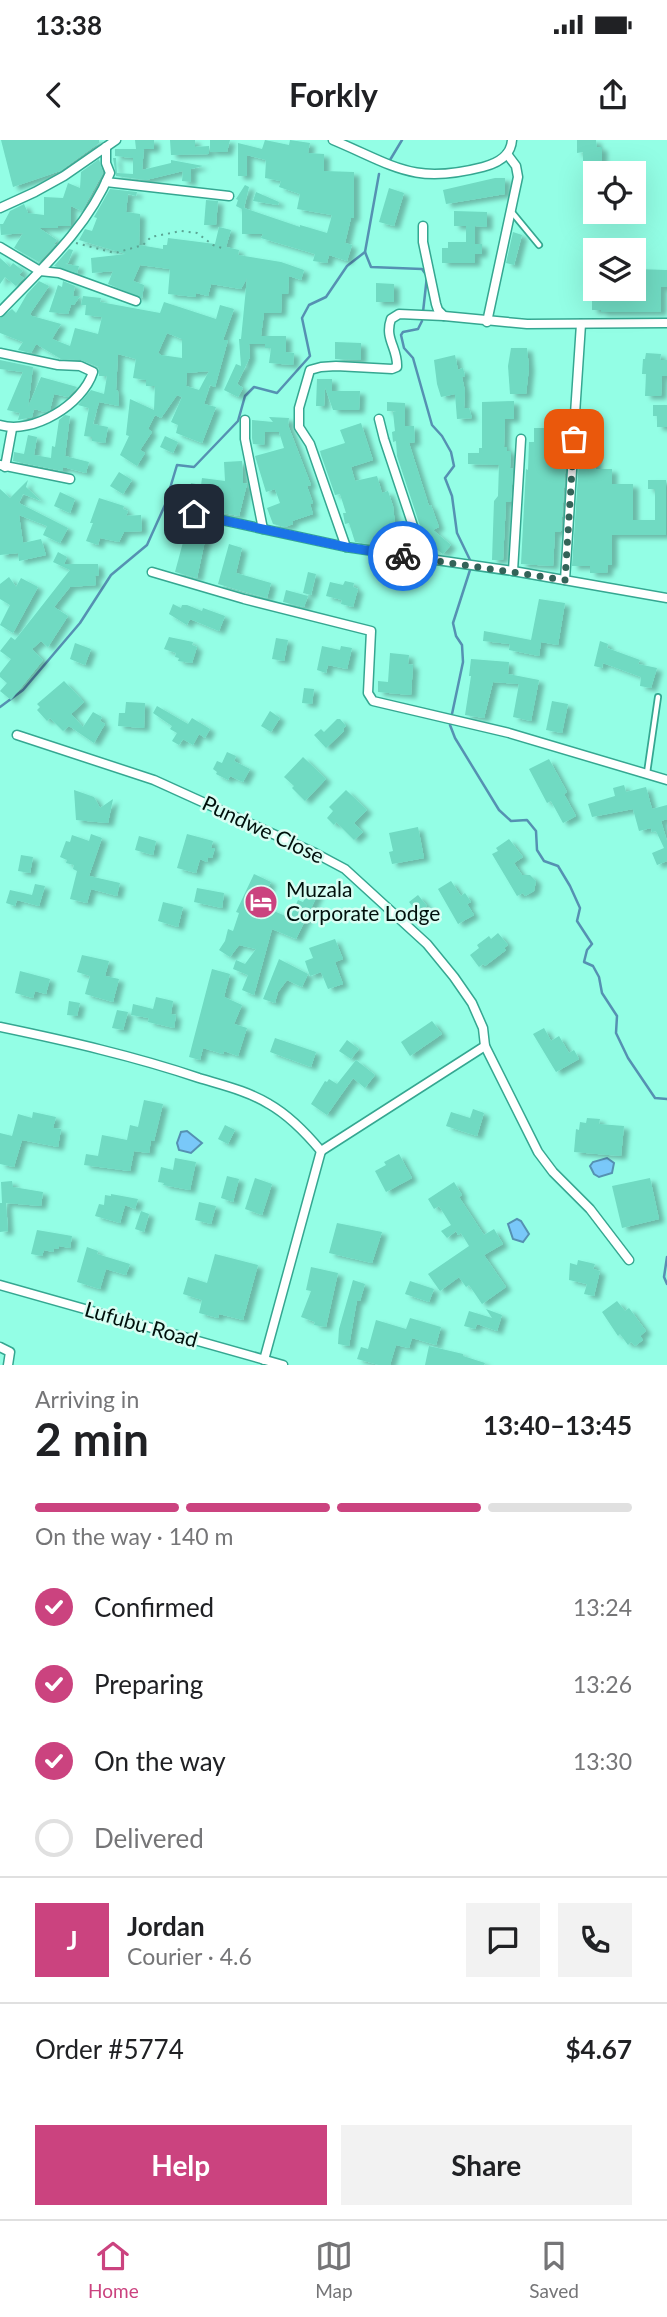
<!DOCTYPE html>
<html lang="en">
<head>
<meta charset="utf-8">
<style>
  body { margin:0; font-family:Lato,sans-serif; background:#f2f2f2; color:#202124; height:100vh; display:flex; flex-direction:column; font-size:26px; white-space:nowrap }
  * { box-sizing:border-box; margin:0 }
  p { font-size:23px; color:#757577 }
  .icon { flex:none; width:38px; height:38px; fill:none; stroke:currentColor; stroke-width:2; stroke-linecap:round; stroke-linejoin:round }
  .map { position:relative; height:1225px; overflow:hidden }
  .panel { display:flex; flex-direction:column; background:#fff; flex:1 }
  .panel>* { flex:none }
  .fabs { position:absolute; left:583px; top:21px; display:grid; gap:14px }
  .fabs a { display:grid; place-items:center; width:63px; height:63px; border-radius:0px; background:#fff; box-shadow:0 7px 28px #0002; font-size:35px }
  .pin { position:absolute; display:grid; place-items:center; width:60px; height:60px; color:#fff; margin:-30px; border-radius:14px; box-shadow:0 4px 10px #0006 }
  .courier { position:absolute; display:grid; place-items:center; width:70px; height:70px; margin:-35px; border:5px solid #1a73e8; border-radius:50%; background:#fff; color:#222; box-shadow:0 2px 9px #0007 }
  .summary em { font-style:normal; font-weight:700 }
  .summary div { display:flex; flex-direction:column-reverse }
  .summary { display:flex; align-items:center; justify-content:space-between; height:119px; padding:0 35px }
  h1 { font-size:46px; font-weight:700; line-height:52px }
  .bar { display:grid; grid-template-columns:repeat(4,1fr); gap:10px 7px; align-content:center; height:84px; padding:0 35px }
  .bar i { height:9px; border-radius:5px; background:#e0e0e0 }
  .bar .active { background:#cb437f }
  .bar p { grid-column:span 4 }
  .line { display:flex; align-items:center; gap:18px; padding:0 35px; border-top:2px solid #e0e0e0 }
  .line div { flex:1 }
  .round { display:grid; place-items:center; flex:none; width:74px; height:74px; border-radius:0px; background:#f2f2f2 }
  ol { padding:0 35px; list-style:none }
  li { display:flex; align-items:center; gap:21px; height:77px }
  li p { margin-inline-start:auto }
  li .icon { padding:7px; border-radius:50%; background:#cb437f; color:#fff; stroke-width:4 }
  li:last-child { color:#757577 }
  li i { width:38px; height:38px; border:4px solid #e0e0e0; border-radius:50% }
  .button { display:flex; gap:14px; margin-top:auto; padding:14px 35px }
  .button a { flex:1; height:80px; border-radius:0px; background:#cb437f; color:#fff; font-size:28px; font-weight:700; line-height:80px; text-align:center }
  .button a+a { background:#f2f2f2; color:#202124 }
  .status { display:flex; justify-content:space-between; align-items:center; height:49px; padding:0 35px; background:#fff; direction:ltr }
  .status svg { height:19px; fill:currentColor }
  header { display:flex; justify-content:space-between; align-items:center; height:91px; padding:0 35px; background:#fff; font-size:32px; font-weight:700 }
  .tab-bar { display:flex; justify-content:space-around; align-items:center; height:98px; border-top:2px solid #e0e0e0; background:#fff; font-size:19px; color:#757577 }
  .tab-bar a { display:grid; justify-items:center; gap:4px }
  .tab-bar .active { color:#cb437f }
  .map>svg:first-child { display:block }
</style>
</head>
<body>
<div class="status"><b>13:38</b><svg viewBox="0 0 49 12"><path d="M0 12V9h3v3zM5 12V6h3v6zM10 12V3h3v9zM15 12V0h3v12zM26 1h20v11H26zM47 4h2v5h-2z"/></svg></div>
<header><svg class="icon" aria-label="back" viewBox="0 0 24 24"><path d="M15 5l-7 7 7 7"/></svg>Forkly<svg class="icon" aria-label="share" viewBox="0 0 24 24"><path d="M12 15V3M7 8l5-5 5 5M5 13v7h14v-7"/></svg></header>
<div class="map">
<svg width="667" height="1225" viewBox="0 0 667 1225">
  <defs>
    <filter id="shadow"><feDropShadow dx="5.5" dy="3.5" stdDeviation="2" flood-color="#0004"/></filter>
  </defs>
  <rect width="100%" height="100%" fill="#93fee5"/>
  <g fill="#79c8f9" stroke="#5591b2" stroke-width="2">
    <polygon points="187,991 202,1003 191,1013 179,1010 177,1003 181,992"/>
    <polygon points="607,1018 614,1023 612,1033 599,1037 594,1034 590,1026 593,1022"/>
    <polygon points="517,1079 521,1081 529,1094 523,1102 513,1099 508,1084"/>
  </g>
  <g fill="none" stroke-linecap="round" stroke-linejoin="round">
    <g stroke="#5591b2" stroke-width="2.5">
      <polyline points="390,20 402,0"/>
      <polyline points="365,112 371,127 422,129 427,136 423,172"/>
      <polyline points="422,181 418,189 403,192 401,195 404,208 413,218 432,285 442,296 451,312 454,326 445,338 452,356 457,393 471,422"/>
      <polyline points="0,567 23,550 80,483 111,435 147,405 165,365 177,325 194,327 238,281 245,256 254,247 277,253 310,216 302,178 309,165 326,157 347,126 365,112 379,34"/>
      <polyline points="452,574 463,522 462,505 456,496 453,483 470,430"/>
      <polyline points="450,585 455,598 499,670 511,681 527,680 536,691 537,710 544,721 558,726 570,746 580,768 577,781 592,804 587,810 584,822 593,826 599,837 602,853 617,876 616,893 628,918 655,958 667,959"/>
      <polyline points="667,1117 664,1137 667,1144"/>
    </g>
  </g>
  <g fill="#6fdac2" fill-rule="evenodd" filter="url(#shadow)">
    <polygon points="1,0 99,0 99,3 60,31 13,47"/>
    <polygon points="135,0 154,0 154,9 144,9 142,30 171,23 171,20 203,26 191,29 191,42 182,41 183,31 146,40 116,36 113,18 116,18 117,33 133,34 133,18 115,16 115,9 136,9"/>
    <polygon points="170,0 195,0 195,7 209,6 209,14 171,15"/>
    <polygon points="210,0 230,0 227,12 210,12"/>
    <polygon points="265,0 289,5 290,0 310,3 308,13 324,14 324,31 354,32 354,78 351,78 345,103 352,105 347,121 329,115 327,123 313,121 315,114 261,98 263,94 242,94 242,69 236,66 238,60 236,59 245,45 249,47 244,68 300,87 300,85 327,93 332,75 297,69 300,54 279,47 281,41 265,38 266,20 247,15 247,36 238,36 238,3 262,9"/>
    <polygon points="577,0 596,0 597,7 602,7 602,21 583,22 583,12 577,13"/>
    <polygon points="99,19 103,33 82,71 71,66 71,86 58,86 58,88 39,88 57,100 54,104 56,104 39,122 14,108 23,93 1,95 0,84 3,84 10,71 24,64 28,73 44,75 44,57 63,58 68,43 80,48 81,32"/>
    <polygon points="495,38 505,38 505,54 446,64 443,50"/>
    <polygon points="389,48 404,53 394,86 379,82"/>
    <polygon points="110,49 137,52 136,56 128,54 126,72 140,74 139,105 163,109 163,105 167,105 168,98 215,104 219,87 231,90 226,107 239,110 238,115 281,122 304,130 301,140 289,136 288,154 282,154 281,173 264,173 261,196 286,196 286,212 294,213 293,225 269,223 271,208 265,208 265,204 249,204 250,217 237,244 243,248 238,257 224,250 236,224 241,226 239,199 241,199 247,138 241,149 211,144 208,156 196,153 196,157 168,154 170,129 140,125 133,141 144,145 142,158 108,144 113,131 92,133 91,118 126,114 79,100 85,89 92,91 97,78 94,77"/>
    <polygon points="256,52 279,62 278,65 253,61"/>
    <polygon points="206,60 218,61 216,85 204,85"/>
    <polygon points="454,71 487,72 487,87 475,86 475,104 482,104 482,114 475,114 475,123 442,123 442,108 448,108 448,102 466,102 466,86 454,86"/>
    <polygon points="513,92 522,95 514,125 506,123"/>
    <polygon points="69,109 73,110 68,123 65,124 79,126 77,133 54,126"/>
    <polygon points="0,118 10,127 13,123 23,131 19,135 24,138 16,146 5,137 0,144"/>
    <polygon points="634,129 667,130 667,147 661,147 661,172 601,172 601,170 592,170 592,157 634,156"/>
    <path d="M39,141L49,146L30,174L32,176L61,184L52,199L70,206L75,188L98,194L102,177L85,175L86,165H81L83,156L101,158L100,162L160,173L164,162L216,179L220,165L234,169L223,200H228L215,247L210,245L204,264L216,267L202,303L176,293L178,285L171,282L182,257L177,255L161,278L155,275L148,289L152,292L140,310L145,313L137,326L120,315L129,296L126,295L130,259L154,270L155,246H146V240L133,238L136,219L118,214L116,250L118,251L119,266L99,262L93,284L108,287L105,303L92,301V297L84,296L89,268L78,265L91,250L104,254L107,236H99V227L81,220L61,219L36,204L31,213L18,210L23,202L0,193V178L12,169L16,173L27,154ZM167,193L182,199V218L161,215L158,213ZM209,231L199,250L186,246L187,233Z"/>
    <polygon points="63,141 75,146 73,156 80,156 74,165 71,165 68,174 49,172 58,145 62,147"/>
    <polygon points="376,143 394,144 394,162 376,162"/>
    <polygon points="335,202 361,203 361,220 335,219"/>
    <polygon points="511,208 527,208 529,228 526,254 510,254 508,226"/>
    <polygon points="646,213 661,214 660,220 667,220 667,236 662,236 661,256 645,256 646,234 642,234 643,219 645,219"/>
    <polygon points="455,215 458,230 463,228 465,236 462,237 465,251 464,268 469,268 472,278 457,279 455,254 441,257 437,244 434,220"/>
    <polygon points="0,220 33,227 28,267 41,237 77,247 68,257 54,254 50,270 45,272 34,269 32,277 18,280 20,273 7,270 23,232 0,229"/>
    <polygon points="317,239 332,239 332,251 360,251 359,270 333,270 325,247 324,266 316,266"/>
    <polygon points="514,261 514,279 505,279 504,307 507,307 507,311 511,311 510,328 513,329 511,362 506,362 503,420 492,420 494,361 498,356 499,325 468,324 468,313 479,313 479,308 482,308 482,262"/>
    <polygon points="387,262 405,263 405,286 414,286 415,302 409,303 429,366 431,365 439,387 433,390 451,405 443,414 425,401 397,316 396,301 393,302 392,292 395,291 393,272 397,271 387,271"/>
    <polygon points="653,265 667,265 667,287 657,287 657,276 653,276"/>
    <polygon points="65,275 70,276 65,316 89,322 86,333 63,327 63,331 13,321 14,312 24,314 28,295 37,297 34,315 51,318 52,306 55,307 59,280"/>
    <polygon points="269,277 289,278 288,285 311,345 307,346 313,363 310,364 313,374 292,381 293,384 285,387 273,384 267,368 280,363 275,349 266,352 255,316 284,308 279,292 265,292 264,305 253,304 252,298 252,280 273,282"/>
    <polygon points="361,283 373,320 351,327 355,341 377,336 382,353 388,351 393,366 396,393 401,393 400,405 382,404 382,400 370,404 355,402 349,383 345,384 343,373 346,373 340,354 335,355 321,315 320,311 345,303 340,290"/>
    <polygon points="534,288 545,288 545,298 558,298 558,304 567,305 561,392 555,392 553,426 521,424 526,329 528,330 529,302 534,302"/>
    <polygon points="165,296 178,302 173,313 160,307"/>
    <polygon points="580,305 596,305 596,329 612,329 612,344 633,344 633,380 655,380 655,349 648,349 648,340 666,340 666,395 612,395 612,425 608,425 607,433 590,433 590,426 572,426"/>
    <polygon points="242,321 243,343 247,344 239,376 187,366 191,343 201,345 202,338 225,341 224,322"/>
    <polygon points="119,332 132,340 123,354 110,346"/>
    <polygon points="28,340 26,347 41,361 23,354 19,363 68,388 60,403 43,395 47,386 19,375 23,403 41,399 46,415 19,421 18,413 0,415 0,349 10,358"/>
    <polygon points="60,352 75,359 70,373 54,366"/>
    <polygon points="99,358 124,366 123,369 128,371 126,376 141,375 142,391 124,392 119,402 100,398 98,405 86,401 93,383 90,383"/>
    <polygon points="186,391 206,396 197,438 175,432"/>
    <polygon points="229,404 242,408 236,433 271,443 267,458 218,444"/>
    <polygon points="58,412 67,417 64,424 98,424 99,435 95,436 96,445 70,447 54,467 68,476 48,507 41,501 32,509 43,520 11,560 0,551 7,543 0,537 0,533 11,519 0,511 11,497 15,500 70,430 53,422"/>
    <polygon points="308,432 316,434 311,455 303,453"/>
    <polygon points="9,437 16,447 21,438 38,447 13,493 0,485 10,465 0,459 0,444"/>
    <polygon points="345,441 354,443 353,447 358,449 353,467 341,464 342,460 326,456 330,442 343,445"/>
    <polygon points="286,450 308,456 304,467 283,462"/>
    <polygon points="539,459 565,463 558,505 541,502 539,516 509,510 510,504 483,501 484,491 531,500"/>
    <polygon points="173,464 181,468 182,465 187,465 202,471 203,468 225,476 219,491 190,479 187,485 169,474"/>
    <polygon points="169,497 193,502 192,505 197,507 192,523 178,521 179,518 175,517 176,513 164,509"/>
    <polygon points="276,498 288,500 284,521 272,519"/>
    <polygon points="600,501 608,504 607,508 640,520 638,524 657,528 651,548 640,546 641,537 603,523 602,528 594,526"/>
    <polygon points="75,503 91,509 85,525 70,519"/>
    <polygon points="322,506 340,510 341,506 352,508 347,529 328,525 326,533 317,530"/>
    <polygon points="390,513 409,515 408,524 413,525 411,555 378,552 378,541 388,542"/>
    <polygon points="471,519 509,522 508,534 539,540 531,581 513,577 519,544 493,542 484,578 465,575 471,536 469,536"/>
    <polygon points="64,541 84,562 71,574 83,587 93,572 102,577 100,581 105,584 94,603 69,586 63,591 50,578 47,581 37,570 40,567 37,564"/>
    <polygon points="304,548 314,549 312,564 302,563"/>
    <polygon points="552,561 568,564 562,593 546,590"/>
    <polygon points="126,562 145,563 144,588 118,586 119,573 125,573"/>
    <polygon points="157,566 188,584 192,578 210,589 205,598 199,594 193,605 183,599 179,605 172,601 177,593 170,589 172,586 153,573"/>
    <polygon points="270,571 280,578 271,592 261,586"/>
    <polygon points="337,579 340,579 346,586 343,589 344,591 326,608 314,595 321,589 324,592"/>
    <polygon points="227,612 236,616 234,621 250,629 243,642 230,636 228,640 216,634 217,632 213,629 217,621 222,623"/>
    <polygon points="303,617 326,639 305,661 292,648 294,646 284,637"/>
    <polygon points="549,619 567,652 564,654 576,676 563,683 551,661 547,663 529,629"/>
    <polygon points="624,645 626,652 646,647 652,669 667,665 667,679 661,681 667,701 667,721 657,725 652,713 664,708 656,691 652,692 651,688 639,691 633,669 592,677 588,664 615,656 613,648"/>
    <polygon points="74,650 94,657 100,668 113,659 108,683 76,680"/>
    <polygon points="346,650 367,670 354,683 363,692 354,700 336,682 334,685 327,678 333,671 329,667"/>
    <polygon points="418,687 424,718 392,724 389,712 393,711 389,693"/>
    <polygon points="91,694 102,698 89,736 120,743 117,756 91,749 87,763 70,759 77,731 73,729 74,725 66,723 67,720 60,717 66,701 70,702 72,695 89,701"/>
    <polygon points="187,694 213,701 211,708 215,708 212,718 208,717 207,722 200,719 196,733 177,728"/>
    <polygon points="139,696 156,701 153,715 135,710"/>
    <polygon points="509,699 523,717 514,723 522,735 530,735 536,741 534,751 525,756 523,753 517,756 492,714 498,711 496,708"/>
    <polygon points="21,715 33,717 30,733 18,731"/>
    <polygon points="254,734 271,742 260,765 290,778 298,760 303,762 310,749 318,754 296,799 272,789 254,855 242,850 248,835 233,829 236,820 245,824 256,809 239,805 230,817 219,810 225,801 228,789 233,791 239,773 236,772"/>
    <polygon points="451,741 461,756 465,753 471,762 467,764 474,775 458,784 438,749"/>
    <polygon points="35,744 45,746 39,766 17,760 15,766 6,763 10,750 32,755"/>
    <polygon points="197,748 224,753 222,768 194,762"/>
    <polygon points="418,755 427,766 418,773 409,762"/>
    <polygon points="163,762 183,767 178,787 158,781"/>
    <polygon points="498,793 508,805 504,808 506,810 485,826 483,824 479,827 470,815 479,808 477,805 489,796 491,799"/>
    <polygon points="335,799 343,819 335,822 343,844 328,849 321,832 310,836 305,821 313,818 309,808"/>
    <polygon points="82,815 109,821 105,836 119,839 113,862 85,854 90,836 77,832"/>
    <polygon points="279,819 308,834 302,847 287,840 278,852 275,863 263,859"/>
    <polygon points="212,829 230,834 224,857 242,865 234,884 247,888 238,916 224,911 223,914 203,908 200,920 189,917"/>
    <polygon points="20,831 50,839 46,854 35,851 33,858 15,853"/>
    <polygon points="156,857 173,861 171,874 176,875 174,888 148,882 149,878 131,875 133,864 153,869"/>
    <polygon points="69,861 80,863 77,876 67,875"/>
    <polygon points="117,870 128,872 123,890 112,888"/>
    <polygon points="432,881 442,894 410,916 401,902"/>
    <polygon points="544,888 551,901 559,896 569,913 574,910 579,919 556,932 533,894"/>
    <polygon points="275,898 316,912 311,927 270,912"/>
    <polygon points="347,900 359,909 351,919 339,911"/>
    <polygon points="356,920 375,935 365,948 353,938 327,975 311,964 325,941 327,942 329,939 337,944"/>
    <polygon points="144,960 163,964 154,1001 151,1000 149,1013 134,1011 130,1031 84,1025 86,1014 98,1016 102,995 127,1000 130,985 138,987"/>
    <polygon points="473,969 484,973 477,996 446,986 451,972 470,978"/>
    <polygon points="33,972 56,977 53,988 61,989 58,1007 22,1000 14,1027 0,1024 0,993 12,996 18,974 32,978"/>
    <polygon points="587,978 600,979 599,984 624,986 621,1016 574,1012 576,989 579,990 580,982 586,983"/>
    <polygon points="225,985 235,990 228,1004 218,999"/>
    <polygon points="399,1014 412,1038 386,1052 375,1031 386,1025 384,1022"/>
    <polygon points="175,1018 196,1022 190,1050 163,1045 164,1043 158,1042 161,1027 173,1030"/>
    <polygon points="227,1036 239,1039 233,1062 221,1058"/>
    <polygon points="255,1038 272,1044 262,1075 245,1069"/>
    <polygon points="650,1038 659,1079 622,1088 612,1046"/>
    <polygon points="12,1041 13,1047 43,1052 41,1066 6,1063 8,1091 0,1092 0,1063 2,1063 1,1042"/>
    <polygon points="454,1042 462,1055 459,1057 484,1095 494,1089 503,1104 484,1115 506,1147 482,1164 469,1145 466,1147 459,1137 440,1151 428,1134 469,1106 461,1093 458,1095 456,1091 447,1098 441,1091 451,1085 439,1066 434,1069 428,1059"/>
    <polygon points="111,1054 138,1059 135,1069 125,1065 120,1083 95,1076 99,1064 104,1065 105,1055 111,1056"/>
    <polygon points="199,1062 216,1066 211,1084 195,1080"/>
    <polygon points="141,1071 149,1074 144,1092 135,1089"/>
    <polygon points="337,1083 382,1092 372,1123 329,1113"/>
    <polygon points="37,1090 72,1096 70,1108 59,1106 58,1109 54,1108 53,1112 44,1110 42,1116 31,1114"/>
    <polygon points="87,1107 98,1111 97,1114 130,1124 126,1135 106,1129 100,1149 77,1142"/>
    <polygon points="215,1114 258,1125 243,1180 219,1174 218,1178 199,1173 202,1160 183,1154 188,1137 207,1143"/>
    <polygon points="578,1120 595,1124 593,1129 600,1131 594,1156 584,1154 587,1144 569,1140 570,1123 577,1125"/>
    <polygon points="311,1127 338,1133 326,1187 314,1185 315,1182 301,1177 311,1151 306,1150"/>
    <polygon points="353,1140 365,1144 360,1161 357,1160 349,1206 338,1204 339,1189"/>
    <polygon points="410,1141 434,1149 429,1162 405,1154"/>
    <polygon points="617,1161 625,1171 629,1168 646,1191 640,1196 643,1200 635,1206 631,1202 628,1205 620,1194 618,1196 602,1172"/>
    <polygon points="486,1169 502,1175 497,1191 477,1184 475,1189 464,1186 469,1171 492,1178"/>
    <polygon points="410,1178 441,1187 436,1205 412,1198 409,1208 396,1205 390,1225 379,1225 357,1219 361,1207 368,1209 376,1180 406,1189"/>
    <polygon points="429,1206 463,1214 463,1216 485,1223 484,1225 425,1225"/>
  </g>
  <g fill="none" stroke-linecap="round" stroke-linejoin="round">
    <defs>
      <g id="lane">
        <polyline points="511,71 539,105"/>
        <polyline points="647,633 658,557"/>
      </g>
      <g id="street">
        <path d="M333,0C395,26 413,45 483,27C498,23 511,16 512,0"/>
        <polyline points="106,42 229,56"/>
        <polyline points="0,68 35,52 64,36 116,0"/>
        <polyline points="423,86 423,102 436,164 438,170 444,176 527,184 667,183"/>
        <polyline points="0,107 40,131 59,133 136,161"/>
        <path d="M0,172C41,129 87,89 110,33L106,23V7"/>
        <polyline points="487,182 518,37 516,26 507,14"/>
        <path d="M0,213L58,225L80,226L93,232C83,264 33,295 0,285"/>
        <polyline points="575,274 581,184"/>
        <polyline points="379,279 384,299 424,419"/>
        <polyline points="245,280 245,299 263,389"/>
        <polyline points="0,325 70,339"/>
        <polyline points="5,327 12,289"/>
        <polyline points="171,369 346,407 513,431 667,458"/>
        <path d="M346,407L310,304L299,287V268L310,230L321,227L336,226L392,229L397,227C398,208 384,199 391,179L399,174L444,176"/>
        <polyline points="513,431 521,299"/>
        <polyline points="152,432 244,459 371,491 368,553 373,561 509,593 667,640"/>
        <polyline points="565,440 574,299"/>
        <polyline points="17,595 154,640 315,713 345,729 427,804 454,837 472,863 483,888 485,906 538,1012 553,1032 590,1069 629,1120"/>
        <path d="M0,887C67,901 134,916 199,938C222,945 248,951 269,964C290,976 306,993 321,1011"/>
        <polyline points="321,1011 485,906"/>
        <polyline points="0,1145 283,1225"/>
        <polyline points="0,1207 10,1212 8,1225"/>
        <polyline points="264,1220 321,1011"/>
      </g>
    </defs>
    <use href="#lane" stroke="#35a791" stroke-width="8"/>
    <use href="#street" stroke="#35a791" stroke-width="11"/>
    <polyline stroke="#5ca594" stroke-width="2" stroke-dasharray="2 5" stroke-linecap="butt" points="76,103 115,113 143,105 151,97 181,91 197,93 213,105 225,109"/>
    <use href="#lane" stroke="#fff" stroke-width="4.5"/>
    <use href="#street" stroke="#fff" stroke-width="8"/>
  </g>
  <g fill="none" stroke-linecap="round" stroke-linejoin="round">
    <polyline stroke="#336358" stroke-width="7" stroke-dasharray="0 12.6" points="403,416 565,440 574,299"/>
    <polyline stroke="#1a73e8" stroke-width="9" points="194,374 346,407 403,416"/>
  </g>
  <defs>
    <symbol id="hotel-disc" viewBox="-11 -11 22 22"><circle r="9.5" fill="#cb437f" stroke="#d7fef3"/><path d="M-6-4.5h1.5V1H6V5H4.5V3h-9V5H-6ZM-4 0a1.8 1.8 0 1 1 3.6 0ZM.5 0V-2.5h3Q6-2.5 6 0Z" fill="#fff"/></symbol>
  </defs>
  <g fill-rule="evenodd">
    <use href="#hotel-disc" x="242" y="743" width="38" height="38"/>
  </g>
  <g text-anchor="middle" stroke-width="5" stroke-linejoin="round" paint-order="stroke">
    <g font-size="21" fill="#00100c" stroke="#d7fef3">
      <text transform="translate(263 690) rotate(25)" y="7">Pundwe Close</text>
      <text transform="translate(141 1185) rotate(16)" y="7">Lufubu Road</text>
    </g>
    <g font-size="21" fill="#00100c" stroke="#d7fef3" text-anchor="start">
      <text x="286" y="757">Muzala<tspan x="286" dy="24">Corporate Lodge</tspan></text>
    </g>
  </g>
</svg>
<div class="fabs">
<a><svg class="icon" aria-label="locate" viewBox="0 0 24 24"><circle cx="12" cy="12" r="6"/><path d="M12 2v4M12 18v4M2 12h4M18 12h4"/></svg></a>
<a><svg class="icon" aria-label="layers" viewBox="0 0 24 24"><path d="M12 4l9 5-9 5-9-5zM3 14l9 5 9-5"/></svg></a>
</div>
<div class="pin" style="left:574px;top:299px;background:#ea580c"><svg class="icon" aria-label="bag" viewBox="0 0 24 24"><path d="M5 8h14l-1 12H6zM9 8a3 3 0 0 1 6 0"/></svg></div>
<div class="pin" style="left:194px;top:374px;background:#1f2937"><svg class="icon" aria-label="home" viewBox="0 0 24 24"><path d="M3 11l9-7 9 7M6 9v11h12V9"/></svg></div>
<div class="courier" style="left:403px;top:416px"><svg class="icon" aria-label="bike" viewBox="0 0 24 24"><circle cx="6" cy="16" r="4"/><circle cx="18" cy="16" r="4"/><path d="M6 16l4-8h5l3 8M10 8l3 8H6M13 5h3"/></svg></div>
</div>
<section class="panel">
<div class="summary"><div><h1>2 min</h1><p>Arriving in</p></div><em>13:40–13:45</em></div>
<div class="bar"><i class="active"></i><i class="active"></i><i class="active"></i><i></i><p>On the way · 140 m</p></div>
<ol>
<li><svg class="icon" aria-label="check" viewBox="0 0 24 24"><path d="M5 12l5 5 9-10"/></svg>Confirmed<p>13:24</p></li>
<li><svg class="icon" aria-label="check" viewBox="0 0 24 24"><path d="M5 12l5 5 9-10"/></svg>Preparing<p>13:26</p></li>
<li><svg class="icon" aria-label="check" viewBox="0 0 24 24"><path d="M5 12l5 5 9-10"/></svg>On the way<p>13:30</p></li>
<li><i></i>Delivered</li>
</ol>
<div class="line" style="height:126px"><b class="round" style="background:#cb437f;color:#fff">J</b><div><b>Jordan</b><p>Courier · 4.6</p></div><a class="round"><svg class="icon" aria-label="chat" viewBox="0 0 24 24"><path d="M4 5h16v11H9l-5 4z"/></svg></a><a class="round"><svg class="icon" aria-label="phone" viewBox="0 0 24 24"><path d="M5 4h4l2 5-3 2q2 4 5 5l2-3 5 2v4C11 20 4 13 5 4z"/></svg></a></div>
<div class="line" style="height:91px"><div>Order #5774</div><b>$4.67</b></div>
<div class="button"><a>Help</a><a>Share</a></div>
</section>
<nav class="tab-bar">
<a class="active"><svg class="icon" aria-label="home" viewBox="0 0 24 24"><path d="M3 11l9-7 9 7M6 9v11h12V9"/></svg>Home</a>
<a><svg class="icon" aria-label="map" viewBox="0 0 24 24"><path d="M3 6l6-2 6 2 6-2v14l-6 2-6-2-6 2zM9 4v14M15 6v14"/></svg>Map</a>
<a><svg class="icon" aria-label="saved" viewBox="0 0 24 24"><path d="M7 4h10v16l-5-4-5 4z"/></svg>Saved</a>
</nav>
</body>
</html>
